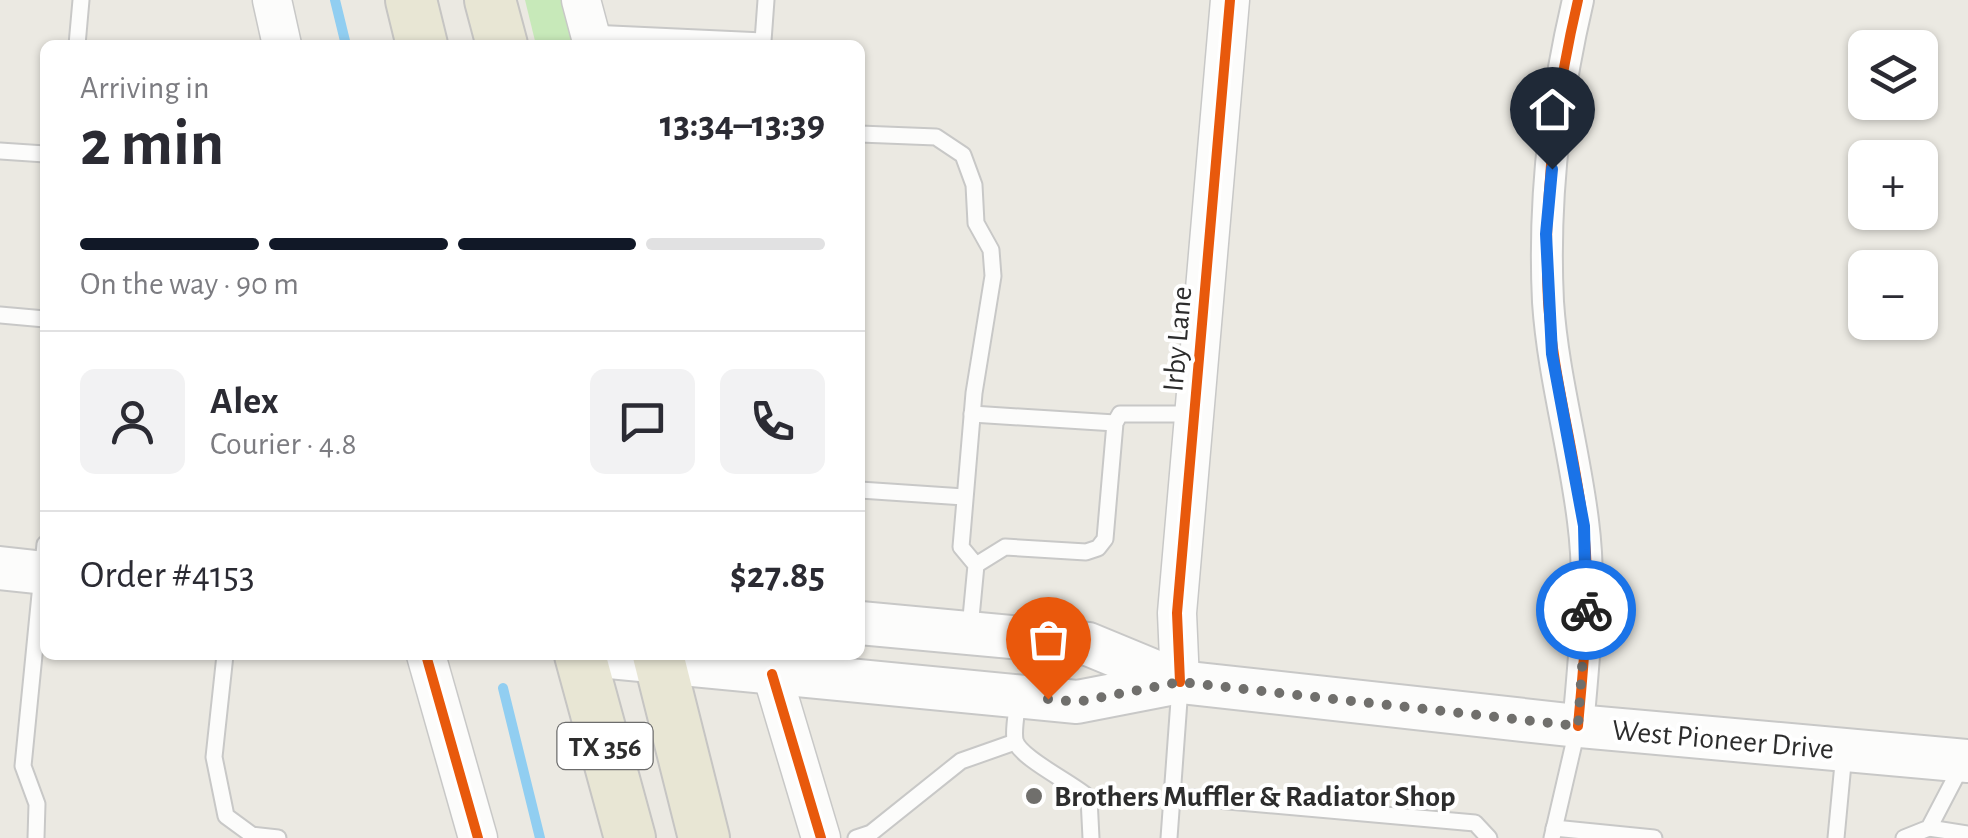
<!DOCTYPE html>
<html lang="en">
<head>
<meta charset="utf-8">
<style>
  body { margin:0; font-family:"Alegreya Sans",sans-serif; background:#f2f2f3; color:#2b2b33; height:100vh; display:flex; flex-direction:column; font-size:38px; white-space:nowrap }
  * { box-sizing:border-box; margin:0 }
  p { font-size:32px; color:#7c7c81 }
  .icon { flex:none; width:55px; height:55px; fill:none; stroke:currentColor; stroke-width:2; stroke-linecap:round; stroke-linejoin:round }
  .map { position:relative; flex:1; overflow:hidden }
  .panel { position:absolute; left:40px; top:40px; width:825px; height:620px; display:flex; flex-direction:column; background:#fff; border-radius:15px; box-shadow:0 2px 8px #0004 }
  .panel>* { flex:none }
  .fabs { position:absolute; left:1848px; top:30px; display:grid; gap:20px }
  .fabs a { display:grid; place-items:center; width:90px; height:90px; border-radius:15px; background:#fff; box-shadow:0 2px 8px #0004; font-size:50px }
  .pin { position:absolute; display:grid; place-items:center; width:85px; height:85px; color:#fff; margin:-102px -42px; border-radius:50% 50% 50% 0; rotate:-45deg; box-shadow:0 0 10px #0007 }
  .pin .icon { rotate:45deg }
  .courier { position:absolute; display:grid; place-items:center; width:100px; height:100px; margin:-50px; border:8px solid #1a73e8; border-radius:50%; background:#fff; color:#222; box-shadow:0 2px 12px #0007 }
  .overview em { font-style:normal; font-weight:700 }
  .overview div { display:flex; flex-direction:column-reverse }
  .overview { display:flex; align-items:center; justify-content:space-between; height:170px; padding:0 40px }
  h1 { font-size:65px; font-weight:700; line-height:75px }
  .bar { display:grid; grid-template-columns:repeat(4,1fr); gap:15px 10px; align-content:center; height:120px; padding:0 40px }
  .bar i { height:12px; border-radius:8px; background:#e1e1e2 }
  .bar .active { background:#111827 }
  .bar p { grid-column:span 4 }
  .line { display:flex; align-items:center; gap:25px; padding:0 40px; border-top:2px solid #e1e1e2 }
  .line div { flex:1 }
  .round { display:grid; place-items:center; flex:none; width:105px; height:105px; border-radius:15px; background:#f2f2f3 }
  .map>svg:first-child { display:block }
</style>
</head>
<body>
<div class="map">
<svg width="1968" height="838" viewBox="0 0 1968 838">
  <rect width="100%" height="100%" fill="#ebe9e2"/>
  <polygon fill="#c7e9b9" points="525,0 564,0 576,45 536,45"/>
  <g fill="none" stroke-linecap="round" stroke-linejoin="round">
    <g stroke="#91cef1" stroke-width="10">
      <polyline points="335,0 346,45"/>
      <polyline points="503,688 540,838"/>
    </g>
    <defs>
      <g id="service">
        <polyline points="590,33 763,41 766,0"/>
        <polyline points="77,45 81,0"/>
        <polyline points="860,134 936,137 963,155 974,185 976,223 991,250 993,276 974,393 961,547 976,565 970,628"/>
        <polyline points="0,151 45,154"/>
        <polyline points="0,315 45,319"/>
        <polyline points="972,414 1115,423"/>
        <polyline points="860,490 964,497"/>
        <polyline points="976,565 1005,547 1086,552 1098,548 1105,539 1115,423 1120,414 1194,414"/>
        <polyline points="225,655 214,757 226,816 252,835 278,838"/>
        <path d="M1018,700C1017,712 1013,728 1015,740C1019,758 1073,783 1089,798L1091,838"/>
        <polyline points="1172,796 1475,823 1489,838"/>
        <polyline points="1554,828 1654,838"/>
        <polyline points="1929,828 1968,834"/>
        <polyline points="36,838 37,804 23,766 45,544"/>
        <polyline points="856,838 871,833 961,761 1015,742"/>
        <polyline points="1169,838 1180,687"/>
        <polyline points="1552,838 1577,730"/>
        <polyline points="1836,838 1844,753"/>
        <polyline points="1904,838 1929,828 1963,763"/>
      </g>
      <path id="minor" d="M1578,726C1584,658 1592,589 1583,521C1574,447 1553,376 1548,302C1543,201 1555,98 1578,0"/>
      <g id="tertiary">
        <polyline points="272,0 282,45"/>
        <polyline points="581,0 593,45"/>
        <polyline points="426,655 478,838"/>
        <polyline points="772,674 821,838"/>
        <polyline points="1180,682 1177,613 1230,0"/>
      </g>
      <g id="secondary">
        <polyline points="0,568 45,573"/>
        <polyline points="860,623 1088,644 1180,682 1578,726 1968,761"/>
        <polyline points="589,655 1077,702 1180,682"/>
      </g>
      <g id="primary">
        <polyline points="411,0 422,45"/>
        <polyline points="490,0 502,45"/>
        <polyline points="580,655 630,838"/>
        <polyline points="658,655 704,838"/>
      </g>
    </defs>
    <use href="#service" stroke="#c8c8c7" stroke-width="19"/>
    <use href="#minor" stroke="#c8c8c7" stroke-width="34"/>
    <use href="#tertiary" stroke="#c8c8c7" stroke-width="41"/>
    <use href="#secondary" stroke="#c8c8c7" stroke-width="46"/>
    <use href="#primary" stroke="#c6c5c3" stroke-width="54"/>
    <use href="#service" stroke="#fcfcfb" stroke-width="15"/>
    <use href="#minor" stroke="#fcfcfb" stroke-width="30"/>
    <use href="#tertiary" stroke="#fcfcfb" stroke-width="38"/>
    <use href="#secondary" stroke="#fcfcfb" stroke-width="42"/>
    <use href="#primary" stroke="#e8e6d4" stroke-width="50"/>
    <defs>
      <g id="cycleway">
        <polyline points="426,655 478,838"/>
        <polyline points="772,674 821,838"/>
        <polyline points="1180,682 1177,613 1230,0"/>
        <path d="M1578,726C1584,658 1592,589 1583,521C1574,447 1553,376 1548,302C1543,201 1555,98 1578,0"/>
      </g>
    </defs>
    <use href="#cycleway" stroke="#fff" stroke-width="16"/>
    <use href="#cycleway" stroke="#e8590c" stroke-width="10"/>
  </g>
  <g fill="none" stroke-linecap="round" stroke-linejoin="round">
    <polyline stroke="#706f6c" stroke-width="10" stroke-dasharray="0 18" points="1048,699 1077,702 1180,682 1578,726 1586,610"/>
    <polyline stroke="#1a73e8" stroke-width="12" points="1552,169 1546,234 1552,354 1584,526 1586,610"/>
  </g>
  <circle fill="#706f6c" stroke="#fff" stroke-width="4" cx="1034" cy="796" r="10"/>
  <g text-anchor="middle" stroke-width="8" stroke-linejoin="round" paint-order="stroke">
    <rect fill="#fff" stroke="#6c6c6c" stroke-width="2.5" x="557.5" y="723" width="95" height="46" rx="8"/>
    <g font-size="28" font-weight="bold" fill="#2d2d2d">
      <text x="605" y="756">TX 356</text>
    </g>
    <g font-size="30" fill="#2d2d2d" stroke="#fff">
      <text transform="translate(1177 339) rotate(-85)" y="10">Irby Lane</text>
      <text transform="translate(1723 739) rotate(5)" y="10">West Pioneer Drive</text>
    </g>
    <g font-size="30" font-weight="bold" fill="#2d2d2d" stroke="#fff" text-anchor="start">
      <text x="1054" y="806">Brothers Muffler &amp; Radiator Shop</text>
    </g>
  </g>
</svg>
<div class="fabs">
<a><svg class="icon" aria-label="layers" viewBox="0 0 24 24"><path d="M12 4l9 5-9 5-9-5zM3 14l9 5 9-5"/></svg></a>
<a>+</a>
<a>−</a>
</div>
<div class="pin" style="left:1048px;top:699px;background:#ea580c"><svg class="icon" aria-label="bag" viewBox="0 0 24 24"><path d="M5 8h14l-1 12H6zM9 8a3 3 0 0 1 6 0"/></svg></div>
<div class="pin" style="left:1552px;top:169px;background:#1f2937"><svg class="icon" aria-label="home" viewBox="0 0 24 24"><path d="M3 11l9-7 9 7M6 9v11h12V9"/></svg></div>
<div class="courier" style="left:1586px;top:610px"><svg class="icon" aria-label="bike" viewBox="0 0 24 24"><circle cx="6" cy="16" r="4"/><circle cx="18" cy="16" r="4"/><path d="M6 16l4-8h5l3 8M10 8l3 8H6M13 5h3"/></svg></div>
<section class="panel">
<div class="overview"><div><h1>2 min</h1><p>Arriving in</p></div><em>13:34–13:39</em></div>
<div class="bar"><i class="active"></i><i class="active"></i><i class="active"></i><i></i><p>On the way · 90 m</p></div>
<div class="line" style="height:180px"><a class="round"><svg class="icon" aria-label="person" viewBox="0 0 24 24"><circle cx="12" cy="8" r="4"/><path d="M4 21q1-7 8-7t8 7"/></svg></a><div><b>Alex</b><p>Courier · 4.8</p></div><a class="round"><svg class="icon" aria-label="chat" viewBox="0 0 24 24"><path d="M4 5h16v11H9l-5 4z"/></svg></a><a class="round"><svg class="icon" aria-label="phone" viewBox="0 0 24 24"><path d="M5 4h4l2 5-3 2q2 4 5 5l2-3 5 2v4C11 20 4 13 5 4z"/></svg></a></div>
<div class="line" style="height:130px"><div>Order #4153</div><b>$27.85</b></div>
</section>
</div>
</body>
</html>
